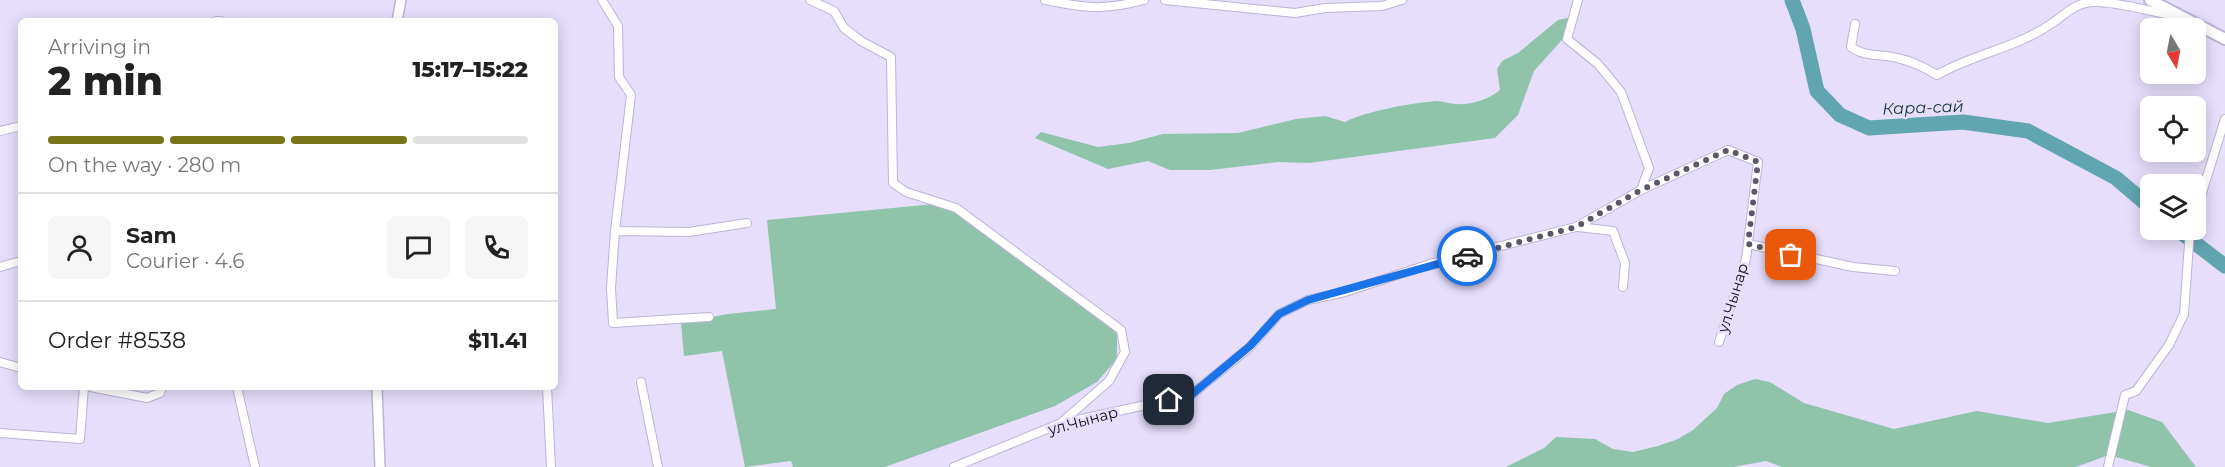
<!DOCTYPE html>
<html lang="en">
<head>
<meta charset="utf-8">
<style>
  body { margin:0; font-family:Montserrat,sans-serif; background:#f6f6f6; color:#222; height:100vh; display:flex; flex-direction:column; font-size:22px; white-space:nowrap }
  * { box-sizing:border-box; margin:0 }
  p { font-size:20px; color:#767676 }
  .icon { flex:none; width:33px; height:33px; fill:none; stroke:currentColor; stroke-width:2; stroke-linecap:round; stroke-linejoin:round }
  .map { position:relative; flex:1; overflow:hidden }
  .details { position:absolute; left:18px; top:18px; width:540px; height:372px; display:flex; flex-direction:column; background:#fff; border-radius:9px; box-shadow:0 3px 15px #0003 }
  .details>* { flex:none }
  .needle { width:39px; rotate:170deg }
  .buttons { position:absolute; left:2140px; top:18px; display:grid; gap:12px }
  .buttons a { display:grid; place-items:center; width:66px; height:66px; border-radius:9px; background:#fff; box-shadow:0 3px 15px #0003; font-size:30px }
  .pin { position:absolute; display:grid; place-items:center; width:51px; height:51px; color:#fff; margin:-26px; border-radius:12px; box-shadow:0 3px 9px #0006 }
  .courier { position:absolute; display:grid; place-items:center; width:60px; height:60px; margin:-30px; border:4px solid #1a73e8; border-radius:50%; background:#fff; color:#222; box-shadow:0 2px 8px #0007 }
  .summary em { font-style:normal; font-weight:800 }
  .summary div { display:flex; flex-direction:column-reverse }
  .summary { display:flex; align-items:center; justify-content:space-between; height:102px; padding:0 30px }
  h1 { font-size:39px; font-weight:800; line-height:45px }
  .bar { display:grid; grid-template-columns:repeat(4,1fr); gap:9px 6px; align-content:center; height:72px; padding:0 30px }
  .bar i { height:8px; border-radius:4px; background:#e0e0e0 }
  .bar .active { background:#797417 }
  .bar p { grid-column:span 4 }
  .line { display:flex; align-items:center; gap:15px; padding:0 30px; border-top:2px solid #e0e0e0 }
  .line div { flex:1 }
  .round { display:grid; place-items:center; flex:none; width:63px; height:63px; border-radius:9px; background:#f6f6f6 }
  .map>svg:first-child { display:block }
</style>
</head>
<body>
<div class="map">
<svg width="2225" height="467" viewBox="0 0 2225 467">
  <rect width="100%" height="100%" fill="#e6defb"/>
  <g fill="#8fc4aa">
    <path d="M1572,17L1570,31L1534,71L1518,115L1495,138L1309,163L1278,162L1210,170H1170L1148,161L1108,169L1035,138L1041,132L1098,147L1129,143L1163,134L1238,133L1296,119L1325,116L1345,122C1366,111 1412,103 1437,101C1443,101 1449,104 1456,104C1471,105 1488,100 1500,90L1497,69L1502,61L1518,53L1558,20Z"/>
    <polygon points="945,203 1037,268 1117,333 1117,359 1097,382 1055,406 885,467 793,467 791,461 745,467 722,351 684,356 681,323 728,314 776,309 767,220"/>
    <polygon points="1755,379 1770,382 1804,403 1894,429 1977,411 2048,423 2128,410 2162,422 2196,467 2151,467 2109,455 2076,467 1782,467 1766,461 1733,467 1506,467 1544,448 1556,437 1595,439 1613,449 1633,452 1658,446 1678,439 1693,430 1717,408 1724,394 1737,385"/>
  </g>
  <g fill="none" stroke-linecap="round" stroke-linejoin="round">
    <g stroke="#61a5b1" stroke-width="15">
      <polyline points="1792,0 1803,29 1817,91 1840,115 1869,128 1963,122 2028,131 2116,178 2151,208"/>
      <polyline points="2178,230 2225,266"/>
    </g>
    <defs>
      <g id="minor">
        <polyline points="602,0 618,26 619,77 631,95 615,231"/>
        <polyline points="810,0 834,11 844,28 861,41 891,57 893,183 906,192 956,208 1121,330 1125,352 1109,381 1062,422"/>
        <path d="M1045,0C1086,8 1102,11 1144,0"/>
        <polyline points="1165,0 1295,13 1325,8 1382,6 1402,0"/>
        <polyline points="1578,0 1567,39 1598,64 1621,92 1649,168 1641,190"/>
        <polyline points="216,21 221,21"/>
        <path d="M1855,24L1851,47C1864,57 1882,54 1897,58C1912,61 1924,67 1937,75C1973,54 2016,48 2051,24C2066,14 2075,2 2095,2C2121,2 2151,12 2177,16"/>
        <polyline points="0,131 21,126"/>
        <polyline points="2196,212 2225,119"/>
        <polyline points="1578,227 1613,231 1625,263 1623,287"/>
        <polyline points="1748,244 1853,267 1895,271"/>
        <polyline points="0,267 21,261"/>
        <polyline points="709,317 613,323 611,288 615,231 689,232 747,223"/>
        <polyline points="0,362 21,368"/>
        <polyline points="641,382 658,467"/>
        <polyline points="91,387 147,398 160,393 162,387"/>
        <polyline points="237,387 255,467"/>
        <polyline points="547,387 551,467"/>
        <polyline points="0,433 80,439 84,387"/>
        <polyline points="954,467 1059,424 1191,395 1250,347 1279,314 1308,300 1345,292 1430,264 1576,227 1641,190 1728,150 1758,162 1746,259 1719,342"/>
        <polyline points="2108,467 2125,395 2136,391 2169,345 2184,314 2190,230"/>
      </g>
      <g id="tertiary">
        <polyline points="397,21 401,0"/>
        <polyline points="377,387 380,467"/>
      </g>
      <polyline id="secondary" points="2150,0 2225,39"/>
    </defs>
    <use href="#minor" stroke="#bcb3d6" stroke-width="10"/>
    <use href="#tertiary" stroke="#bcb3d6" stroke-width="12"/>
    <use href="#secondary" stroke="#bcb3d6" stroke-width="14"/>
    <use href="#minor" stroke="#fff" stroke-width="8"/>
    <use href="#tertiary" stroke="#fff" stroke-width="9"/>
    <use href="#secondary" stroke="#fff" stroke-width="10"/>
  </g>
  <g fill="none" stroke-linecap="round" stroke-linejoin="round">
    <polyline stroke="#5c5769" stroke-width="6" stroke-dasharray="0 10.8" points="1467,256 1576,227 1641,190 1728,150 1758,162 1748,244 1791,255"/>
    <polyline stroke="#1a73e8" stroke-width="8" points="1169,400 1191,395 1250,346 1279,314 1308,300 1467,256"/>
  </g>
  <g text-anchor="middle" stroke-width="5" stroke-linejoin="round" paint-order="stroke">
    <g font-size="15" fill="#120f1b" stroke="#e6defb">
      <text transform="translate(1733 298) rotate(-73)" y="5">ул.Чынар</text>
      <text transform="translate(1083 421) rotate(-15)" y="5">ул.Чынар</text>
    </g>
    <g font-size="16" font-style="italic" fill="#13353b" stroke="#e6defb">
      <text transform="translate(1923 107) rotate(-2)" y="6">Кара-сай</text>
    </g>
  </g>
</svg>
<div class="buttons">
<a><svg class="needle" viewBox="-14 -14 28 28"><path d="M0-13l5 13h-10z" fill="#e53935"/><path d="M0 13l5-13h-10z" fill="#767676"/></svg></a>
<a><svg class="icon" aria-label="locate" viewBox="0 0 24 24"><circle cx="12" cy="12" r="6"/><path d="M12 2v4M12 18v4M2 12h4M18 12h4"/></svg></a>
<a><svg class="icon" aria-label="layers" viewBox="0 0 24 24"><path d="M12 4l9 5-9 5-9-5zM3 14l9 5 9-5"/></svg></a>
</div>
<div class="pin" style="left:1791px;top:255px;background:#ea580c"><svg class="icon" aria-label="bag" viewBox="0 0 24 24"><path d="M5 8h14l-1 12H6zM9 8a3 3 0 0 1 6 0"/></svg></div>
<div class="pin" style="left:1169px;top:400px;background:#1f2937"><svg class="icon" aria-label="home" viewBox="0 0 24 24"><path d="M3 11l9-7 9 7M6 9v11h12V9"/></svg></div>
<div class="courier" style="left:1467px;top:256px"><svg class="icon" aria-label="car" viewBox="0 0 24 24"><path d="M5 17H2v-5l4-1 3-4h7l3 4 3 1v5h-3M9 17h6M6 11h13"/><circle cx="7" cy="17" r="2"/><circle cx="17" cy="17" r="2"/></svg></div>
<section class="details">
<div class="summary"><div><h1>2 min</h1><p>Arriving in</p></div><em>15:17–15:22</em></div>
<div class="bar"><i class="active"></i><i class="active"></i><i class="active"></i><i></i><p>On the way · 280 m</p></div>
<div class="line" style="height:108px"><a class="round"><svg class="icon" aria-label="person" viewBox="0 0 24 24"><circle cx="12" cy="8" r="4"/><path d="M4 21q1-7 8-7t8 7"/></svg></a><div><b>Sam</b><p>Courier · 4.6</p></div><a class="round"><svg class="icon" aria-label="chat" viewBox="0 0 24 24"><path d="M4 5h16v11H9l-5 4z"/></svg></a><a class="round"><svg class="icon" aria-label="phone" viewBox="0 0 24 24"><path d="M5 4h4l2 5-3 2q2 4 5 5l2-3 5 2v4C11 20 4 13 5 4z"/></svg></a></div>
<div class="line" style="height:78px"><div>Order #8538</div><b>$11.41</b></div>
</section>
</div>
</body>
</html>
